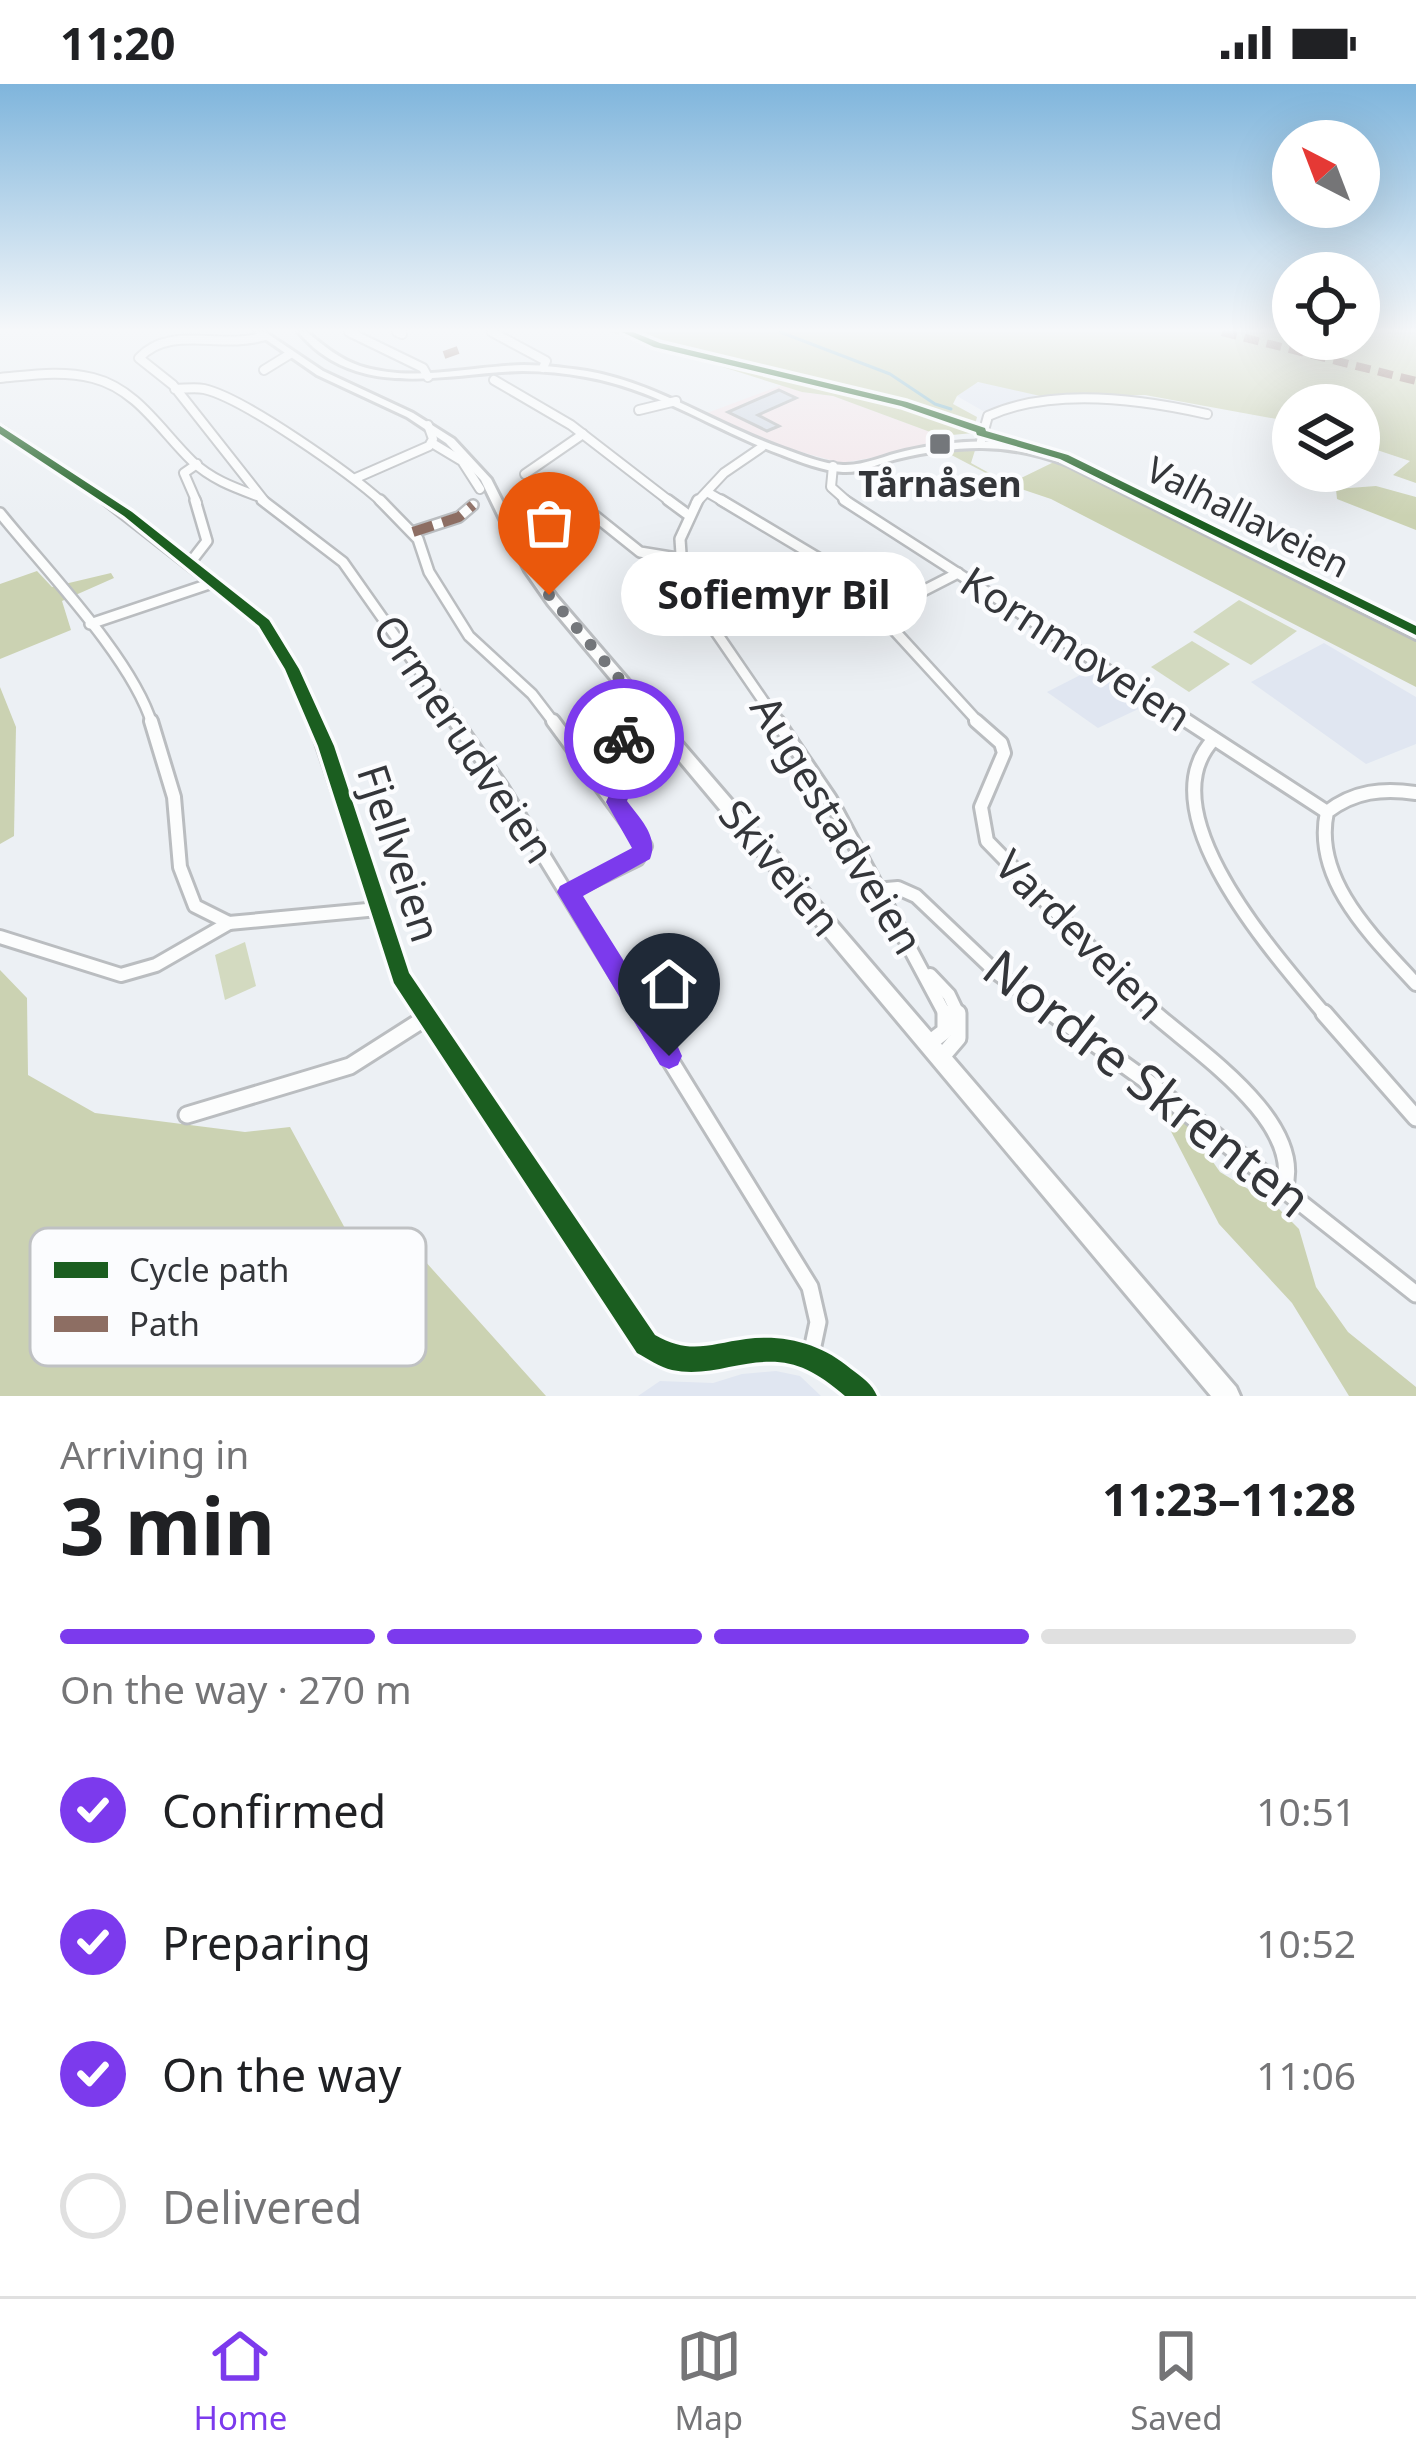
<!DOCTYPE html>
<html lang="en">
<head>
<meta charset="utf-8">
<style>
  body { margin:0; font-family:"Noto Sans",sans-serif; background:#f2f2f2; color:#202124; height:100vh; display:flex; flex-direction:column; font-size:45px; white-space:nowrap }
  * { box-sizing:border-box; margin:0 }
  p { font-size:39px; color:#757577 }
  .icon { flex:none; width:66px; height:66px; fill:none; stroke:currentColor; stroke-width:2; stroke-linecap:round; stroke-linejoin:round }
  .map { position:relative; height:1312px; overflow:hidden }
  .details { display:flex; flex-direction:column; background:#fff; flex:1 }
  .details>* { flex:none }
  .needle { width:78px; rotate:318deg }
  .fabs { position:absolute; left:1272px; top:36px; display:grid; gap:24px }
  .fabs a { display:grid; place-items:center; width:108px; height:108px; border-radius:50%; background:#fff; box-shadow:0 12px 48px #0002; font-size:60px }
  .pin { position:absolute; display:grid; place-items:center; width:102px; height:102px; color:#fff; margin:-123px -51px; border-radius:50% 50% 50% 0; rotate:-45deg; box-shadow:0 0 12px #0007 }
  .pin .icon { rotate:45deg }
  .courier { position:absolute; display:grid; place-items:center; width:120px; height:120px; margin:-60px; border:9px solid #7c3aed; border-radius:50%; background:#fff; color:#222; box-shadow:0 3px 15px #0007 }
  .bubble { position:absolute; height:84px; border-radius:42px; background:#fff; box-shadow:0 12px 48px #0002; font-size:39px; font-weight:700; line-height:84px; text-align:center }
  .overview em { font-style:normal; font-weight:700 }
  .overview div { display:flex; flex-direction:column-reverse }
  .overview { display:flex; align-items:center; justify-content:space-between; height:204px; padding:0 60px }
  h1 { font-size:78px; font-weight:700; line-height:90px }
  .bar { display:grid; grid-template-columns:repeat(4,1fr); gap:18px 12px; align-content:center; height:144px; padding:0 60px }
  .bar i { height:15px; border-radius:9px; background:#e0e0e0 }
  .bar .active { background:#7c3aed }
  .bar p { grid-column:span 4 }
  ol { padding:0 60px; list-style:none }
  li { display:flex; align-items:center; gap:36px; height:132px }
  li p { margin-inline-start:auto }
  li .icon { padding:12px; border-radius:50%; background:#7c3aed; color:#fff; stroke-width:4 }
  li:last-child { color:#757577 }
  li i { width:66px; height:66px; border:6px solid #e0e0e0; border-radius:50% }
  .status { display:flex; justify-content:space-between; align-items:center; height:84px; padding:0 60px; background:#fff; direction:ltr }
  .status svg { height:33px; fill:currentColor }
  .tabs { display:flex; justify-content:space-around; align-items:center; height:168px; border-top:3px solid #e0e0e0; background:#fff; font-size:33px; color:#757577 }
  .tabs a { display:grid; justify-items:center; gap:6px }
  .tabs .active { color:#7c3aed }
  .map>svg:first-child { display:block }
</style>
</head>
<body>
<div class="status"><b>11:20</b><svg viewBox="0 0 49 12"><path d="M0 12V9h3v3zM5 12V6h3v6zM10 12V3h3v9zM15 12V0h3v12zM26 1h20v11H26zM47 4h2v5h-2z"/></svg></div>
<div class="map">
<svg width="1416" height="1312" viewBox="0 0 1416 1312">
  <rect width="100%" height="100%" fill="#ecf0f4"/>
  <g fill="#e0e6f1">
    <polygon points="988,298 1036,311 1043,317 983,327 957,312 974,299"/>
    <polygon points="1324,559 1416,613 1416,660 1366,680 1251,598"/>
    <polygon points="1094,584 1149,620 1098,644 1047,608"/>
    <polygon points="776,1287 800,1292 821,1312 638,1312 660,1297 713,1299 742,1290"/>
  </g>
  <polygon fill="#f3e6ea" points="785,300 802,308 833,312 941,352 936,363 841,379 750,354 707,329"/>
  <g fill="#d3dac0">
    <polygon points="1239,516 1297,547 1251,581 1193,548"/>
    <polygon points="1192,557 1230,580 1189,608 1151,583"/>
    <polygon points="245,858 256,902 225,916 215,871"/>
  </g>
  <g fill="#cbd2b2">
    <polygon points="611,248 1293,248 1293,255 1359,255 1359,248 1416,248 1416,399 1393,391 1410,377 1359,360 1359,321 1293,321 1293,338 1145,311 1049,314 978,298 957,312 953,320 977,333 973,349 941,352 833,312 802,308"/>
    <polygon points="977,360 971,379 1009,400 1058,376 1272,486 1416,553 1416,603 1051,415 1009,401 936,363"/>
    <polygon points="1376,402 1416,413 1416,446 1337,415 1336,405"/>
    <polygon points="37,487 52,503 111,489 114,494 62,517 71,546 0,575 0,500"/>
    <polygon points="0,603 16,643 14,752 0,760"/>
    <polygon points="0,886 27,914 28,991 95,1029 245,1048 290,1043 347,1148 424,1176 546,1312 0,1312"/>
    <polygon points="1169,1024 1180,1031 1220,1088 1276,1122 1299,1145 1316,1203 1348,1248 1416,1303 1416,1312 1349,1312 1292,1219 1219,1140 1163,1032"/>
  </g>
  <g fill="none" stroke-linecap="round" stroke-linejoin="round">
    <polyline stroke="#81b7ca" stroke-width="3" points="780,248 890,290 935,320 951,325"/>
  </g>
  <polygon fill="#d4dbe5" stroke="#b7babc" stroke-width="3" points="779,306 796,314 758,331 779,342 767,347 728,328"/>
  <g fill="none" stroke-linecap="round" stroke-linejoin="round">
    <defs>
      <g id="street-far3">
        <polyline points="349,248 423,284 428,293"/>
        <polyline points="397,248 402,250"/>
        <polyline points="492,248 546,277 543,284"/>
        <path d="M265,252C220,266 171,240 139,274L173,301L266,419"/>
        <polyline points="264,286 290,270"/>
        <path d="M0,294C32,291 61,286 93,294C137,305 161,347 192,377C211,395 233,403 257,412"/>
        <polyline points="494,296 571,341 672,419"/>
        <path d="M175,305C184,305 195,303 204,305C244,314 351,390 383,419"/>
        <polyline points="639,326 676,317"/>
        <polyline points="0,345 111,419"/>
        <path d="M981,357L988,332C1052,303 1141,315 1207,330"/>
        <polyline points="432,359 462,377 480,405"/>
        <polyline points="833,382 831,403 849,419"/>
        <polyline points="525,390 583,350"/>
        <polyline points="356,394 429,362 433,355 428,341"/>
        <polyline points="707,408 726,419"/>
        <polyline points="197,419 184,389 197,380"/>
        <polyline points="696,419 724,389 762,363"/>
      </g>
      <g id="street-far2">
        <polyline points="106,416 264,539 292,585 316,640"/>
        <polyline points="262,416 343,478 457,640"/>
        <polyline points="380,416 418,455 429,488 469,552 532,610 555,640"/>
        <polyline points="668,416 687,430"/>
        <polyline points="698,416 680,455 683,500 779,640"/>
        <polyline points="721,416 840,487 980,640"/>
        <polyline points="844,416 1192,640"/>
        <polyline points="580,420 640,468 677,474"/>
        <path d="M0,429C45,485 132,574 152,640"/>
        <polyline points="413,448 459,433 473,421"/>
        <polyline points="190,479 207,457 195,416"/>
        <polyline points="880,529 958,489"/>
        <polyline points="90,540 215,498"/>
        <polyline points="616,640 610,608 622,598"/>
      </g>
      <g id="street-far1">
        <polyline points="151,637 174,713 180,783 195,822 229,839 378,825"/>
        <polyline points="315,637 401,893 427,932"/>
        <polyline points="455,637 502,704 642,932"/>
        <polyline points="553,637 645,762 637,775 569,808"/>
        <polyline points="615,637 625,688 616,718"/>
        <polyline points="777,637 830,715 946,932"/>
        <polyline points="976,637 1001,659 1004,669 981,723 987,757 1157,932"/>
        <polyline points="1187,637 1327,728"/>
        <path d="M1214,655C1144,728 1278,874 1326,932"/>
        <path d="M1416,709C1383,704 1354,707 1327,728C1312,796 1374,854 1416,900"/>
        <polyline points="875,806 898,804 916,812 998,890 1056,932"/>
        <polyline points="0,853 121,891 156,881 229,839"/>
        <polyline points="930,891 949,911 959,932"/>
      </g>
      <g id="street">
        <path d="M425,929L646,1260C707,1293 746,1250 802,1270C827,1279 844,1295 864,1312"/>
        <polyline points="641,929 810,1203 818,1238 811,1271"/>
        <polyline points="1052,929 1144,995 1416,1210"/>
        <path d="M1154,929C1198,968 1305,1038 1284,1105"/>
        <polyline points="1324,929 1416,1034"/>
        <polyline points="928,960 945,947 945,929"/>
        <polyline points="940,975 958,954 958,929"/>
        <polyline points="187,1031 350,982 427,933"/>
      </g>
      <g id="secondary">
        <polygon points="255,248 265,248 323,287 413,329 454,355 491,395 537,486 558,514 1236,1303 1240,1312 1211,1312 548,520 525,487 481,396 446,359 407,333 317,291"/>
        <path d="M298,248H307C324,262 339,275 360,282C413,299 471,282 524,281C545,281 566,284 587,287C657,299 716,341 782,364C801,371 823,380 843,381C863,382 886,371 905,367C967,353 1016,353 1075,377L1416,546V555L1067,381C1008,358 958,361 897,375C880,379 861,389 843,388C823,387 800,378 782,371C716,347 656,305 586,293C565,289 544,287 523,287C458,288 383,311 325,272C315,266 306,256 298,248Z"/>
      </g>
    </defs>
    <use href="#street-far3" stroke="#babdc0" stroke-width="12"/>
    <use href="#street-far2" stroke="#babdc0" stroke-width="14"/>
    <use href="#street-far1" stroke="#babdc0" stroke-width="18"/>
    <use href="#street" stroke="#babdc0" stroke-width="21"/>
    <use href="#secondary" stroke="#babdc0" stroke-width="6"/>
    <use href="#street-far3" stroke="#fcfdfd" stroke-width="8"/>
    <use href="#street-far2" stroke="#fcfdfd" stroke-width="9"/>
    <use href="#street-far1" stroke="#fcfdfd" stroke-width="12"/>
    <use href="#street" stroke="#fcfdfd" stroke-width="15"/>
    <use href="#secondary" fill="#fcfdfd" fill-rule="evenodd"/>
    <g stroke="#8d6e63" stroke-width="8" stroke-dasharray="15 8" stroke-linecap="butt">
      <polyline points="1222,248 1416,297"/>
      <polyline points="444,271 461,265"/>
    </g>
    <polyline stroke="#8d6e63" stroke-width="10" stroke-dasharray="21 10" stroke-linecap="butt" points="413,448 459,433 473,421"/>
    <defs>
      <g id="cycleway">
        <polygon points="622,248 633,248 660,259 907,318 985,344 986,347 1068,371 1416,542 1416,551 1060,375 977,351 976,348 901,322 654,263"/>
        <path d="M0,342L132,428L269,536L299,585L334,662L409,889L655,1251C690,1271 709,1260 746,1255C785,1250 822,1260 851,1285C862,1293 872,1300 877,1312H845C804,1277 782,1272 729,1283C711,1287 691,1290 672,1286C660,1283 648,1275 637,1269L394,899L318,662L285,585L259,542L124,432L0,350Z"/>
      </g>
    </defs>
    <use href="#cycleway" stroke="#fbfcfe" stroke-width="7"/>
    <use href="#cycleway" fill="#1b5e20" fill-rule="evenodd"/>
  </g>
  <linearGradient id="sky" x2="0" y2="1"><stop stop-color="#7fb5dc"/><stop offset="0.57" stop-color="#f6f8fa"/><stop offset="1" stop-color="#f6f8fa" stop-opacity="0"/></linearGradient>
  <rect width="1416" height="432" fill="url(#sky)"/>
  <path fill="#7c3aed" d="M624,648L633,655L634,700L627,717C640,735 659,752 650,775L583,812L678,963L682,972L678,981L669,985L660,981L557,808L560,802L632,764L606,718L614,700V655Z"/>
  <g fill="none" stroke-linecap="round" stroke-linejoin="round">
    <polyline stroke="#74777b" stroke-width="12" stroke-dasharray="0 21.6" points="549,511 622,598 611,605 612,625 624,655"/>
  </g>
  <rect fill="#74777b" stroke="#fbfcfe" stroke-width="4.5" x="928" y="348" width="24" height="24" rx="6"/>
  <g text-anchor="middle" stroke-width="9" stroke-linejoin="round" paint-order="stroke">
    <g font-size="36" font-weight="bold" fill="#34363a" stroke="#fbfcfe">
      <text x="940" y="413">Tårnåsen</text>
    </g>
    <g font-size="36" fill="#34363a" stroke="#fbfcfe">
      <text transform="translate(1248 433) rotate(27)" y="13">Valhallaveien</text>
    </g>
    <g font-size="42" fill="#34363a" stroke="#fbfcfe">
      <text transform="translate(1076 565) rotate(33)" y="15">Kornmoveien</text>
      <text transform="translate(464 655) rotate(56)" y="15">Ormerudveien</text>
      <text transform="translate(837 741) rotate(59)" y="15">Augestadveien</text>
      <text transform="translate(399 769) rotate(72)" y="15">Fjellveien</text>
      <text transform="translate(780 784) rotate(50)" y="15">Skiveien</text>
      <text transform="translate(1080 851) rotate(45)" y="15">Vardeveien</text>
    </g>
    <g font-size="51" fill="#34363a" stroke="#fbfcfe">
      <text transform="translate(1147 1000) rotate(38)" y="18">Nordre Skrenten</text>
    </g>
  </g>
  <rect x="30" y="1144" width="396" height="138" rx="18" fill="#fbfcfe" stroke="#bfc1c3" stroke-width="3"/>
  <rect x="54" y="1178" width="54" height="16" fill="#1b5e20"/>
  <rect x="54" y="1232" width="54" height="16" fill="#8d6e63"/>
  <g font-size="33" fill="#34363a">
    <text x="129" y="1198">Cycle path</text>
    <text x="129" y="1252">Path</text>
  </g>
</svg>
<div class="fabs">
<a><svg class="needle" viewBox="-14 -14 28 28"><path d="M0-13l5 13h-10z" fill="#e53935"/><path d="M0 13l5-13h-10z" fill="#757577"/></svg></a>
<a><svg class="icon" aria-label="locate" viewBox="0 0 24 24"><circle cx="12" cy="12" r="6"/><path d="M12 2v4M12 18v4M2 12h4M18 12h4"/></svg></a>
<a><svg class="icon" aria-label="layers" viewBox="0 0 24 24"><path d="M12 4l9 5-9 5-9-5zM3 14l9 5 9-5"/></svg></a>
</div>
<div class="pin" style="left:549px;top:511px;background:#ea580c"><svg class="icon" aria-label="bag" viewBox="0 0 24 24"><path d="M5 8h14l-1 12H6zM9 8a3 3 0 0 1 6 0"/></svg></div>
<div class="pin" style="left:669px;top:972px;background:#1f2937"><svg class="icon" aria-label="home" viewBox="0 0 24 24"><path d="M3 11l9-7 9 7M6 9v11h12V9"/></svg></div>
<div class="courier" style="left:624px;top:655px"><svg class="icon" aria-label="bike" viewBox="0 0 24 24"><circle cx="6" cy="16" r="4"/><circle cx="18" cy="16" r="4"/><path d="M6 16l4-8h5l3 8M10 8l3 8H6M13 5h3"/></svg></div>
<div class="bubble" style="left:621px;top:468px;width:306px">Sofiemyr Bil</div>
</div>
<section class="details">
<div class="overview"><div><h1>3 min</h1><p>Arriving in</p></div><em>11:23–11:28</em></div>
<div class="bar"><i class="active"></i><i class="active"></i><i class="active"></i><i></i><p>On the way · 270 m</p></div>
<ol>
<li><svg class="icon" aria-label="check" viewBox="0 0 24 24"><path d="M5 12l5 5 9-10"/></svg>Confirmed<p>10:51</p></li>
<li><svg class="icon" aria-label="check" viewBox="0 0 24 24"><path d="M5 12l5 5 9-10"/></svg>Preparing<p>10:52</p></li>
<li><svg class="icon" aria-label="check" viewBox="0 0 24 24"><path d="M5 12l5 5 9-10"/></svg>On the way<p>11:06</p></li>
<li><i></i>Delivered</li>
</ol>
</section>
<nav class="tabs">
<a class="active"><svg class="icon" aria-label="home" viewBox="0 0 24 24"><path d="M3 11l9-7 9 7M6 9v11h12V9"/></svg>Home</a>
<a><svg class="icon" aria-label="map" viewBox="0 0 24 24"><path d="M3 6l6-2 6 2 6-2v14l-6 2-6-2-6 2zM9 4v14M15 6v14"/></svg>Map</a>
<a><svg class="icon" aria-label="saved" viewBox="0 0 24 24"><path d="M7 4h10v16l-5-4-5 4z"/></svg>Saved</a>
</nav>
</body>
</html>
